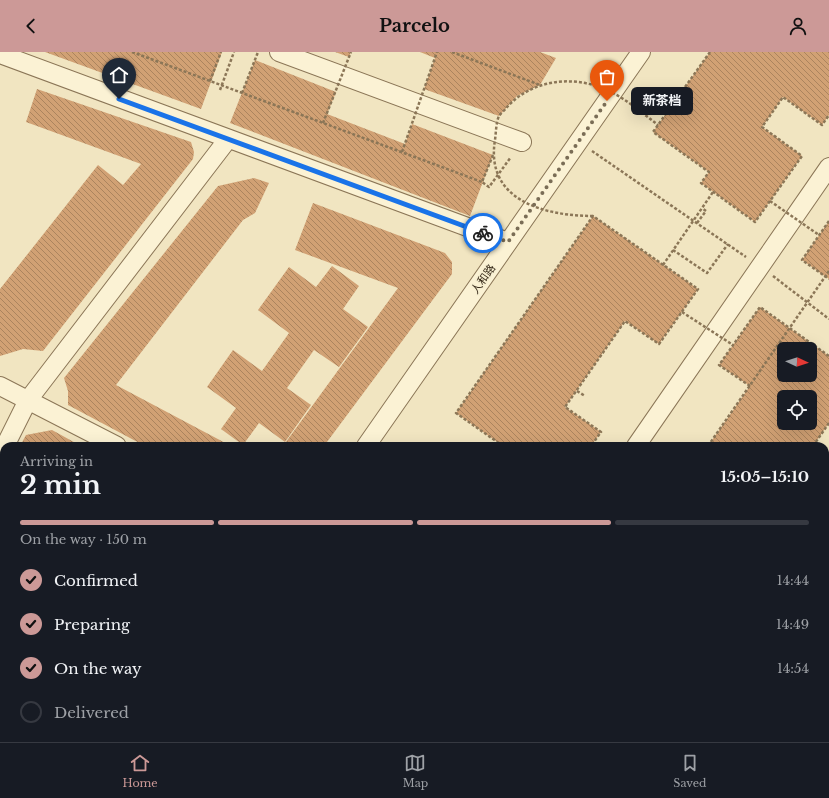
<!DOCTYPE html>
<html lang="en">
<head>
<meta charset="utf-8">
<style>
  body { margin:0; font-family:"Libre Baskerville","Noto Sans SC",serif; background:#242831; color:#f1f3f6; height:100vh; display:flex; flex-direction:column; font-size:15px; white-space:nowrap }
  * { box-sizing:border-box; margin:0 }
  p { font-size:13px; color:#9ea1a6 }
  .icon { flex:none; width:22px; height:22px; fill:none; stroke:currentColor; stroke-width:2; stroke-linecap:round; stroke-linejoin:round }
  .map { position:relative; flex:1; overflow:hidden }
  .sheet { position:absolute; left:0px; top:390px; width:829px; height:300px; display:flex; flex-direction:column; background:#171b24; border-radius:12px 12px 0 0; box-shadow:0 4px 16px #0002 }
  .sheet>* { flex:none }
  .needle { width:26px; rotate:94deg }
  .tools { position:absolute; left:777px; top:290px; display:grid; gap:8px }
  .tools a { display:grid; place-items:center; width:40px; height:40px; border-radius:6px; background:#171b24; box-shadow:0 4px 16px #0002; font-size:20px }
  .pin { position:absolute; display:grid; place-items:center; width:34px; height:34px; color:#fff; margin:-41px -17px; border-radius:50% 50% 50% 0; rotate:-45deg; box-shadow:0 0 4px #0007 }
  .pin .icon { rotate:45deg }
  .courier { position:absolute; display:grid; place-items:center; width:40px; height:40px; margin:-20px; border:3px solid #1a73e8; border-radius:50%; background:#fff; color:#222; box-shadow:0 1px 5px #0007 }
  .bubble { position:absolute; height:28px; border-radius:6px; background:#171b24; box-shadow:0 4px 16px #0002; font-size:13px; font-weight:700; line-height:28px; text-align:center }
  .head em { font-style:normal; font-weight:700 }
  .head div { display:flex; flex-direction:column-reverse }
  .head { display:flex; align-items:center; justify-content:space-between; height:68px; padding:0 20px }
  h1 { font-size:26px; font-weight:700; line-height:30px }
  .bar { display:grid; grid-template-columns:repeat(4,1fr); gap:6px 4px; align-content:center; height:48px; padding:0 20px }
  .bar i { height:5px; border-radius:3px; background:#363941 }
  .bar .on { background:#cc9997 }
  .bar p { grid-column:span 4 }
  ol { padding:0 20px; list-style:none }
  li { display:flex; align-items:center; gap:12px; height:44px }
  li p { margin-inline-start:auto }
  li .icon { padding:4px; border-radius:50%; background:#cc9997; color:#111; stroke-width:4 }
  li:last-child { color:#9ea1a6 }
  li i { width:22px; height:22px; border:2px solid #363941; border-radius:50% }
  header { display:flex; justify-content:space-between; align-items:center; height:52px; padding:0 20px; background:#cc9997; color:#111; font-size:18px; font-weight:700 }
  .tabs { display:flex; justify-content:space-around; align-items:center; height:56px; border-top:1px solid #363941; background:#171b24; font-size:11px; color:#9ea1a6 }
  .tabs a { display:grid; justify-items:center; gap:2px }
  .tabs .on { color:#cc9997 }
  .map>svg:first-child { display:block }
</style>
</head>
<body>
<header><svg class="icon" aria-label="back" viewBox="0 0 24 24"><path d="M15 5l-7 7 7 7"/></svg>Parcelo<svg class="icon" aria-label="person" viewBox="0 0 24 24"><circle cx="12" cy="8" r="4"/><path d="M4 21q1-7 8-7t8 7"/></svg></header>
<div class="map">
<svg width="829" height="690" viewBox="0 0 829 690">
  <defs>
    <pattern id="building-back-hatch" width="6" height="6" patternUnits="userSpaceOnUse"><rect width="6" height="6" fill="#d1a174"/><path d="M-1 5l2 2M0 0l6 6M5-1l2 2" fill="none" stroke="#ab845e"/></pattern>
  </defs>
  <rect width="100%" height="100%" fill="#f1e5c1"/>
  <g fill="url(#building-back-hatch)" fill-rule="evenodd">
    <polygon points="45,0 222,0 201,57"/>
    <polygon points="335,0 351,0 349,5"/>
    <polygon points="420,0 540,0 556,6 540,33 517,44 499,64 424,37 435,6"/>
    <polygon points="710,0 829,0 829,63 822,73 783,45 762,75 802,104 755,170 701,131 709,120 653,80"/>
    <polygon points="255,8 336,40 327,62 405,92 412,72 493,103 470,164 230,71"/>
    <polygon points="37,37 191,90 194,100 193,107 43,299 23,297 0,304 0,237 98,113 123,133 141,112 26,70"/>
    <polygon points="254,126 269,131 255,161 243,168 116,333 231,394 145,394 68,353 68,339 64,326 218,134"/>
    <polygon points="313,151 445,201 452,210 452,222 324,394 283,394 398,236 295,198"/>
    <polygon points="593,164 698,237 659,292 625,269 565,355 601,380 591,394 503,394 456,361"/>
    <polygon points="829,169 829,227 802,208"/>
    <polygon points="332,214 359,234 343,257 368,275 339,315 314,298 287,336 311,353 285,390 259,371 243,393 221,377 236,356 207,335 233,298 262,319 289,281 258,258 289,215 316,235"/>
    <path d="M760,255L829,304V371L813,394H708L750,334L719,313ZM784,297H810V323H784ZM784,345H810V371H784Z"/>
    <polygon points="52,378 81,394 20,394 26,383"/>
    <polygon points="829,478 829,690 699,690 701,686 825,686 825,484"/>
    <polygon points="474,686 625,686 633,690 483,690"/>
  </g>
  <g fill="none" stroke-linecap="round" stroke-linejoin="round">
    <defs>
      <g id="minor">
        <polyline points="279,0 522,90"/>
        <polyline points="0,2 508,190"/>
        <polyline points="0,334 117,394"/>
        <polyline points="5,394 28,348 228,87"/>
        <polyline points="366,394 641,0"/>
        <polyline points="636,394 829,115"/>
        <polyline points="825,418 829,413"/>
        <polyline points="430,690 433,686"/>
        <polyline points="665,690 667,686"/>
      </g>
      <g id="major">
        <polyline points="0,547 4,549"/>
        <polyline points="0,614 4,616"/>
        <polyline points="140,686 148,690"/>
        <polyline points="266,686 273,690"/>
      </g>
    </defs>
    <use href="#minor" stroke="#8b7657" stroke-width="20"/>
    <use href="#major" stroke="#58442c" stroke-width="24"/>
    <g stroke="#8b7657" stroke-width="2.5" stroke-dasharray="3 2" stroke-linecap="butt">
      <polyline points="452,0 540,33"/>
      <polyline points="710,0 653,80 709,120 701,131 755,170 802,104 762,75 783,45 822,73 829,63"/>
      <polyline points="210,29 221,0"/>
      <polyline points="220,38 234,0"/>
      <polyline points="242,41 258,0"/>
      <polyline points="592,99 746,205"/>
      <polyline points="493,103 482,130 489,135 511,105"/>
      <polyline points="829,169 802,208 829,227"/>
      <polyline points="697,171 706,159 702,156"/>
      <polyline points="673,198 707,221 728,192"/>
      <polyline points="773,224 829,267"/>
      <polyline points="750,334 719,313 760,255 829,304"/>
      <polyline points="577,339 585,344"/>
      <polyline points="503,394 456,361 593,164 698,237 659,292 625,269 565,355 601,380 591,394"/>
      <polyline points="813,394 829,371"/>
      <polyline points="474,686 483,690"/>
      <polyline points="625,686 633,690"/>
    </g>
    <use href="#minor" stroke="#fbf2d4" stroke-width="18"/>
    <use href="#major" stroke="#f6de96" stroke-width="22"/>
    <g stroke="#8b7657" stroke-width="2.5" stroke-dasharray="3 2" stroke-linecap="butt">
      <polyline points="132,0 482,130"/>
      <polyline points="323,71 351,0"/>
      <polyline points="402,100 437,0"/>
      <polyline points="770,149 819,183"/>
      <path d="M593,164C544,164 485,148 495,88C496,81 496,70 499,64C501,61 505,58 507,55C531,29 569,23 602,36C623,44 641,60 658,73"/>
      <polyline points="663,213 713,140"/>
      <polyline points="682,260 733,293"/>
      <polyline points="708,394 829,219"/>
    </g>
  </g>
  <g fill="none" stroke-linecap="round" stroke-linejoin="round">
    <polyline stroke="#7a6d56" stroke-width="4" stroke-dasharray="0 7.2" points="483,181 508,190 607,49"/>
    <polyline stroke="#1a73e8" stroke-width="5" points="119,47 483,181"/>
  </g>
  <g text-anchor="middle" stroke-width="3" stroke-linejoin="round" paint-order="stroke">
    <g font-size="11" fill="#3a2d1c" stroke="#f7efd1">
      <text transform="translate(483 227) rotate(-55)" y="4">人和路</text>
    </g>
  </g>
</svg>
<div class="tools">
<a><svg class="needle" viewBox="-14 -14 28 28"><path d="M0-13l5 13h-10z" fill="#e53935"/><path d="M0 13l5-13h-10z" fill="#9ea1a6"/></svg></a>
<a><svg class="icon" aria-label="locate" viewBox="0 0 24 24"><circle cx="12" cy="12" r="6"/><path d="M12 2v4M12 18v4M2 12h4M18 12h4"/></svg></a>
</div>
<div class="pin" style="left:607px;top:49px;background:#ea580c"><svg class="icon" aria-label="bag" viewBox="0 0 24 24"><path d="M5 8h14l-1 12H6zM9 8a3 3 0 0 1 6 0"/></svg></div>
<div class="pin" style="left:119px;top:47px;background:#1f2937"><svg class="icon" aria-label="home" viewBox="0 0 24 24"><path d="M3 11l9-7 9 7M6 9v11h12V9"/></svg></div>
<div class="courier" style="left:483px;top:181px"><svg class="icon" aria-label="bike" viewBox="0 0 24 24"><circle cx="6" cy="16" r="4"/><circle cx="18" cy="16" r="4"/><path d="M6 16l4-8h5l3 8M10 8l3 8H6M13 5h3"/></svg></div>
<div class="bubble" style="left:631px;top:35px;width:62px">新茶档</div>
<section class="sheet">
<div class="head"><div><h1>2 min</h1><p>Arriving in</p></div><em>15:05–15:10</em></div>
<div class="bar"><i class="on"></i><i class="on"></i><i class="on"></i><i></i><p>On the way · 150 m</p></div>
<ol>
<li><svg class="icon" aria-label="check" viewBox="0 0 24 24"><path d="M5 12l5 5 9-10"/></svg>Confirmed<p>14:44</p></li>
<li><svg class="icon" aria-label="check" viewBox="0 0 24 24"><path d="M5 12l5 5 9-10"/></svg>Preparing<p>14:49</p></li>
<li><svg class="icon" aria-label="check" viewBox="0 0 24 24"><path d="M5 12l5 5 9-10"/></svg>On the way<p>14:54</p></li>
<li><i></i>Delivered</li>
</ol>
</section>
</div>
<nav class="tabs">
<a class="on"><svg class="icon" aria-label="home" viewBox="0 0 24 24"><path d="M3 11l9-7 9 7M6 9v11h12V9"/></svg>Home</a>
<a><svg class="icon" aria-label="map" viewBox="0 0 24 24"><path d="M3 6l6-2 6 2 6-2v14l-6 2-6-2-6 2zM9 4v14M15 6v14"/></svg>Map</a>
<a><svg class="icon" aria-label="saved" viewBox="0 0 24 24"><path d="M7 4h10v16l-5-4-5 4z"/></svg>Saved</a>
</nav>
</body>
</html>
